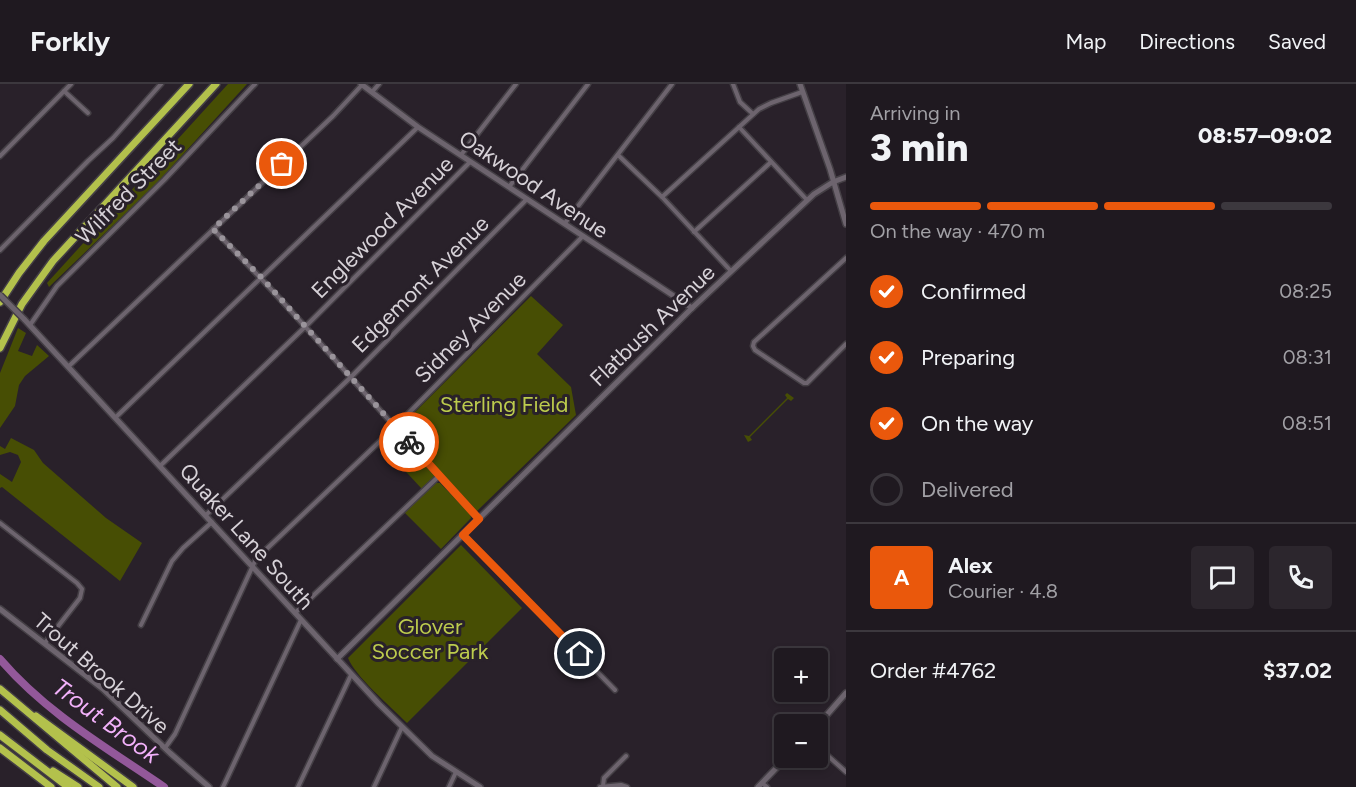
<!DOCTYPE html>
<html lang="en">
<head>
<meta charset="utf-8">
<style>
  body { margin:0; font-family:Figtree,sans-serif; background:#2c262d; color:#f1f3f6; height:100vh; display:flex; flex-direction:column; font-size:22px; white-space:nowrap }
  * { box-sizing:border-box; margin:0 }
  p { font-size:20px; color:#a1a0a5 }
  .icon { flex:none; width:33px; height:33px; fill:none; stroke:currentColor; stroke-width:2; stroke-linecap:round; stroke-linejoin:round }
  .map { position:relative; flex:1; overflow:hidden }
  .side { display:flex; flex-direction:column; background:#1f1920; width:510px }
  .side>* { flex:none }
  .fabs { position:absolute; left:774px; top:564px; display:grid; gap:12px }
  .fabs a { display:grid; place-items:center; width:54px; height:54px; border-radius:6px; background:#1f1920; box-shadow:0 3px 9px #0003,0 0 0 2px #3c383e; font-size:30px }
  .pin { position:absolute; display:grid; place-items:center; width:51px; height:51px; color:#fff; margin:-26px; border:3px solid #fff; border-radius:50%; box-shadow:0 2px 6px #0007 }
  .courier { position:absolute; display:grid; place-items:center; width:60px; height:60px; margin:-30px; border:4px solid #ea580c; border-radius:50%; background:#fff; color:#222; box-shadow:0 2px 8px #0007 }
  .summary em { font-style:normal; font-weight:800 }
  .summary div { display:flex; flex-direction:column-reverse }
  .summary { display:flex; align-items:center; justify-content:space-between; height:102px; padding:0 24px }
  h1 { font-size:39px; font-weight:800; line-height:45px }
  .bar { display:grid; grid-template-columns:repeat(4,1fr); gap:9px 6px; align-content:center; height:72px; padding:0 24px }
  .bar i { height:8px; border-radius:4px; background:#3c383e }
  .bar .selected { background:#ea580c }
  .bar p { grid-column:span 4 }
  .line { display:flex; align-items:center; gap:15px; padding:0 24px; border-top:2px solid #3c383e }
  .line div { flex:1 }
  .round { display:grid; place-items:center; flex:none; width:63px; height:63px; border-radius:6px; background:#2c262d }
  ol { padding:0 24px; list-style:none }
  li { display:flex; align-items:center; gap:18px; height:66px }
  li p { margin-inline-start:auto }
  li .icon { padding:6px; border-radius:50%; background:#ea580c; color:#fff; stroke-width:4 }
  li:last-child { color:#a1a0a5 }
  li i { width:33px; height:33px; border:3px solid #3c383e; border-radius:50% }
  header { display:flex; align-items:center; gap:36px; box-sizing:border-box; height:84px; padding:0 30px; background:#1f1920; border-bottom:2px solid #3c383e }
  header strong { font-size:28px }
  nav { display:flex; gap:33px; margin-inline-start:auto; font-size:21px }
  main { display:flex; flex:1; min-height:0 }
  .map>svg:first-child { display:block }
</style>
</head>
<body>
<header>
<strong>Forkly</strong>
<nav><a>Map</a><a>Directions</a><a>Saved</a></nav>
</header>
<main>
<div class="map">
<svg width="846" height="703" viewBox="0 0 846 703">
  <rect width="100%" height="100%" fill="#29212a"/>
  <g fill="#474e04">
    <polygon points="228,0 247,0 156,100 49,203 47,199"/>
    <polygon points="531,212 563,241 537,270 571,303 576,331 477,427 400,343"/>
    <polygon points="18,244 26,249 18,267 32,272 37,261 49,272 25,292 19,301 15,322 0,344 0,289"/>
    <polygon points="787,309 794,314 791,317 788,315 750,353 752,356 748,358 744,351 749,352 787,314 785,311"/>
    <polygon points="393,348 398,348 435,389 434,393 422,405 380,360"/>
    <polygon points="11,354 34,366 43,379 106,434 142,459 120,497 2,403 0,404 0,390 12,398 21,378 18,371 10,368 0,371 0,362 5,365"/>
    <polygon points="436,399 440,399 470,430 471,434 441,465 404,428"/>
    <path d="M461,461L522,524L407,639C390,622 355,592 348,574Z"/>
  </g>
  <g fill="none" stroke-linecap="round" stroke-linejoin="round">
    <path stroke="#93589a" stroke-width="8" d="M0,575C46,629 107,664 164,703"/>
    <defs>
      <g id="street">
        <polyline points="733,0 740,18 753,30"/>
        <polyline points="64,7 88,29"/>
        <polyline points="372,8 379,0"/>
        <polyline points="739,43 807,116"/>
        <polyline points="461,71 516,0"/>
        <polyline points="618,71 662,113 731,187"/>
        <polyline points="0,72 71,0"/>
        <polyline points="509,103 588,0"/>
        <polyline points="662,113 759,25 771,19 802,8"/>
        <polyline points="565,139 672,0"/>
        <path d="M213,145C306,238 389,340 479,435"/>
        <polyline points="694,148 771,78"/>
        <polyline points="0,166 88,77 113,54 161,0"/>
        <polyline points="846,174 754,258 753,262 755,266 804,299 807,299 846,260"/>
        <polyline points="30,241 57,202 164,96 255,0"/>
        <polyline points="69,282 333,32 362,1"/>
        <polyline points="116,333 418,43"/>
        <polyline points="160,382 306,242 470,78"/>
        <polyline points="206,431 352,292 527,115"/>
        <polyline points="0,439 77,499 82,505 80,514 45,559"/>
        <polyline points="463,451 615,606"/>
        <polyline points="295,529 439,392"/>
        <polyline points="141,541 172,477 183,464 212,438"/>
        <polyline points="818,663 846,688"/>
        <polyline points="165,664 175,650 256,475 396,342 583,152"/>
        <polyline points="762,699 767,703"/>
        <polyline points="603,702 604,694 626,672"/>
        <polyline points="223,703 301,536"/>
        <polyline points="298,703 351,591"/>
        <polyline points="374,703 402,643"/>
        <polyline points="449,703 456,688"/>
        <polyline points="600,703 621,701 627,703"/>
      </g>
      <g id="secondary">
        <polyline points="361,0 418,43 692,224"/>
        <polyline points="800,0 830,85 846,140"/>
        <polyline points="24,235 379,620 432,672 480,703"/>
        <polyline points="0,525 103,605 170,669 209,703"/>
        <polyline points="337,575 692,224 814,110 833,98 846,93"/>
        <polyline points="818,641 846,609"/>
        <polyline points="758,703 786,674"/>
      </g>
      <g id="highway">
        <polyline points="0,218 19,189 44,157 189,0"/>
        <polyline points="0,264 22,220 53,177 216,0"/>
        <polyline points="0,605 117,703"/>
        <polyline points="0,626 47,666 99,703"/>
        <polyline points="36,632 133,703"/>
        <polyline points="0,651 68,703"/>
        <polyline points="0,664 51,703"/>
        <polyline points="53,687 78,703"/>
      </g>
    </defs>
    <use href="#street" stroke="#443f45" stroke-width="7"/>
    <use href="#secondary" stroke="#443f45" stroke-width="8"/>
    <use href="#highway" stroke="#443f45" stroke-width="10"/>
    <use href="#street" stroke="#6d646e" stroke-width="4"/>
    <use href="#secondary" stroke="#6d646e" stroke-width="5"/>
    <use href="#highway" stroke="#b3c14c" stroke-width="7"/>
    <defs>
      <polyline id="secondary-bridge" points="0,211 24,235"/>
    </defs>
    <use href="#secondary-bridge" stroke="#443f45" stroke-width="8" stroke-linecap="butt"/>
    <use href="#secondary-bridge" stroke="#6d646e" stroke-width="5"/>
  </g>
  <g fill="none" stroke-linecap="round" stroke-linejoin="round">
    <polyline stroke="#9a949b" stroke-width="6" stroke-dasharray="0 10.8" points="282,80 213,145 262,194 409,358"/>
    <polyline stroke="#ea580c" stroke-width="8" points="409,358 479,435 463,451 580,570"/>
  </g>
  <g text-anchor="middle" stroke-width="6" stroke-linejoin="round" paint-order="stroke">
    <g font-size="22" fill="#d7d2d8" stroke="#29212a">
      <text transform="translate(534 100) rotate(34)" y="8">Oakwood Avenue</text>
      <text transform="translate(128 107) rotate(-45)" y="8">Wilfred Street</text>
      <text transform="translate(382 143) rotate(-45)" y="8">Englewood Avenue</text>
      <text transform="translate(420 200) rotate(-45)" y="8">Edgemont Avenue</text>
      <text transform="translate(652 241) rotate(-44)" y="8">Flatbush Avenue</text>
      <text transform="translate(470 243) rotate(-45)" y="8">Sidney Avenue</text>
      <text transform="translate(247 452) rotate(48)" y="8">Quaker Lane South</text>
      <text transform="translate(102 589) rotate(41)" y="8">Trout Brook Drive</text>
    </g>
    <g font-size="22" fill="#bdcc4d" stroke="#29212a">
      <text x="504" y="328">Sterling Field</text>
      <text x="430" y="550">Glover<tspan x="430" dy="25">Soccer Park</tspan></text>
    </g>
    <g font-size="24" font-style="italic" fill="#f2b1fa" stroke="#29212a">
      <text transform="translate(106 637) rotate(36)" y="8">Trout Brook</text>
    </g>
  </g>
</svg>
<div class="fabs">
<a>+</a>
<a>−</a>
</div>
<div class="pin" style="left:282px;top:80px;background:#ea580c"><svg class="icon" aria-label="bag" viewBox="0 0 24 24"><path d="M5 8h14l-1 12H6zM9 8a3 3 0 0 1 6 0"/></svg></div>
<div class="pin" style="left:580px;top:570px;background:#1f2937"><svg class="icon" aria-label="home" viewBox="0 0 24 24"><path d="M3 11l9-7 9 7M6 9v11h12V9"/></svg></div>
<div class="courier" style="left:409px;top:358px"><svg class="icon" aria-label="bike" viewBox="0 0 24 24"><circle cx="6" cy="16" r="4"/><circle cx="18" cy="16" r="4"/><path d="M6 16l4-8h5l3 8M10 8l3 8H6M13 5h3"/></svg></div>
</div>
<section class="side">
<div class="summary"><div><h1>3 min</h1><p>Arriving in</p></div><em>08:57–09:02</em></div>
<div class="bar"><i class="selected"></i><i class="selected"></i><i class="selected"></i><i></i><p>On the way · 470 m</p></div>
<ol>
<li><svg class="icon" aria-label="check" viewBox="0 0 24 24"><path d="M5 12l5 5 9-10"/></svg>Confirmed<p>08:25</p></li>
<li><svg class="icon" aria-label="check" viewBox="0 0 24 24"><path d="M5 12l5 5 9-10"/></svg>Preparing<p>08:31</p></li>
<li><svg class="icon" aria-label="check" viewBox="0 0 24 24"><path d="M5 12l5 5 9-10"/></svg>On the way<p>08:51</p></li>
<li><i></i>Delivered</li>
</ol>
<div class="line" style="height:108px"><b class="round" style="background:#ea580c;color:#fff">A</b><div><b>Alex</b><p>Courier · 4.8</p></div><a class="round"><svg class="icon" aria-label="chat" viewBox="0 0 24 24"><path d="M4 5h16v11H9l-5 4z"/></svg></a><a class="round"><svg class="icon" aria-label="phone" viewBox="0 0 24 24"><path d="M5 4h4l2 5-3 2q2 4 5 5l2-3 5 2v4C11 20 4 13 5 4z"/></svg></a></div>
<div class="line" style="height:78px"><div>Order #4762</div><b>$37.02</b></div>
</section>
</main>
</body>
</html>
